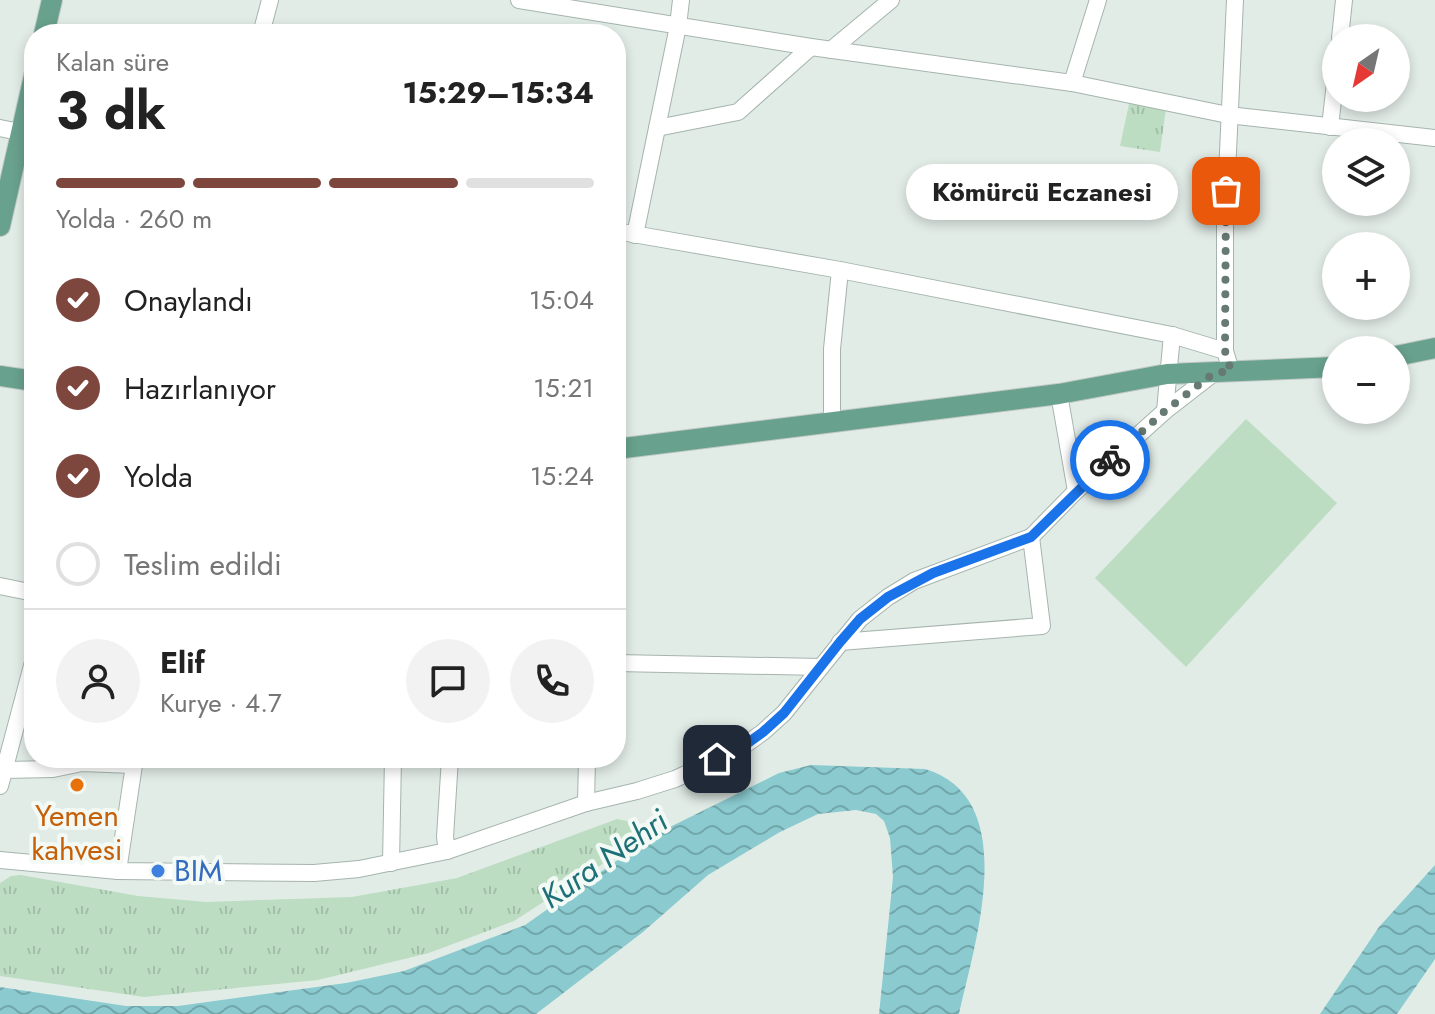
<!DOCTYPE html>
<html lang="tr">
<head>
<meta charset="utf-8">
<style>
  body { margin:0; font-family:Jost,sans-serif; background:#f2f2f2; color:#222; height:100vh; display:flex; flex-direction:column; font-size:30px; white-space:nowrap }
  * { box-sizing:border-box; margin:0 }
  p { font-size:26px; color:#767676 }
  .icon { flex:none; width:44px; height:44px; fill:none; stroke:currentColor; stroke-width:2; stroke-linecap:round; stroke-linejoin:round }
  .map { position:relative; flex:1; overflow:hidden }
  .drawer { position:absolute; left:24px; top:24px; width:602px; height:744px; display:flex; flex-direction:column; background:#fff; border-radius:32px; box-shadow:0 4px 12px #0003 }
  .drawer>* { flex:none }
  .needle { width:52px; rotate:214deg }
  .buttons { position:absolute; left:1322px; top:24px; display:grid; gap:16px }
  .buttons a { display:grid; place-items:center; width:88px; height:88px; border-radius:50%; background:#fff; box-shadow:0 4px 12px #0003; font-size:40px }
  .pin { position:absolute; display:grid; place-items:center; width:68px; height:68px; color:#fff; margin:-34px; border-radius:16px; box-shadow:0 4px 12px #0006 }
  .courier { position:absolute; display:grid; place-items:center; width:80px; height:80px; margin:-40px; border:6px solid #1a73e8; border-radius:50%; background:#fff; color:#222; box-shadow:0 2px 10px #0007 }
  .bubble { position:absolute; height:56px; border-radius:28px; background:#fff; box-shadow:0 4px 12px #0003; font-size:26px; font-weight:700; line-height:56px; text-align:center }
  .head em { font-style:normal; font-weight:700 }
  .head div { display:flex; flex-direction:column-reverse }
  .head { display:flex; align-items:center; justify-content:space-between; height:136px; padding:0 32px }
  h1 { font-size:52px; font-weight:700; line-height:60px }
  .bar { display:grid; grid-template-columns:repeat(4,1fr); gap:12px 8px; align-content:center; height:96px; padding:0 32px }
  .bar i { height:10px; border-radius:6px; background:#e0e0e0 }
  .bar .active { background:#7e473d }
  .bar p { grid-column:span 4 }
  .line { display:flex; align-items:center; gap:20px; padding:0 32px; border-top:2px solid #e0e0e0 }
  .line div { flex:1 }
  .round { display:grid; place-items:center; flex:none; width:84px; height:84px; border-radius:42px; background:#f2f2f2 }
  ol { padding:0 32px; list-style:none }
  li { display:flex; align-items:center; gap:24px; height:88px }
  li p { margin-inline-start:auto }
  li .icon { padding:8px; border-radius:50%; background:#7e473d; color:#fff; stroke-width:4 }
  li:last-child { color:#767676 }
  li i { width:44px; height:44px; border:4px solid #e0e0e0; border-radius:50% }
  .map>svg:first-child { display:block }
</style>
</head>
<body>
<div class="map">
<svg width="1435" height="1014" viewBox="0 0 1435 1014">
  <defs>
    <pattern id="park-tufts" width="24" height="20" patternUnits="userSpaceOnUse" patternTransform="scale(2)"><rect width="24" height="20" fill="#bcddc2"/><path d="M3 7l-1-3M5 7V3M7 7l1-3M15 17l-1-3M17 17v-4M19 17l1-3" fill="none" stroke="#a1bfa7"/></pattern>
    <pattern id="water-waves" width="16" height="10" patternUnits="userSpaceOnUse" patternTransform="scale(2)"><rect width="16" height="10" fill="#8bcbd0"/><path d="M0 5q4-4 8 0t8 0" fill="none" stroke="#71a6aa"/></pattern>
  </defs>
  <rect width="100%" height="100%" fill="#e2ece7"/>
  <polygon fill="#bcddc2" points="1246,419 1337,503 1186,667 1095,578"/>
  <g fill="url(#park-tufts)">
    <polygon points="1129,104 1166,108 1160,152 1120,146"/>
    <polygon points="617,819 641,824 618,854 514,921 429,953 318,980 144,997 0,976 0,883 11,876 21,875 138,896 206,902 352,897 457,878"/>
  </g>
  <g fill="url(#water-waves)">
    <path d="M811,765L925,769C1023,798 974,945 959,1014H879L893,877L890,838L884,821L876,814L856,810L818,814L780,832L708,875L643,932L536,1014H0V987L126,1006H178L346,983L404,971L525,925L632,850L672,826L779,773Z"/>
    <polygon points="1435,865 1435,959 1397,1014 1320,1014 1379,927"/>
  </g>
  <g fill="none" stroke-linecap="round" stroke-linejoin="round">
    <defs>
      <g id="minor">
        <polyline points="519,0 811,47 1072,83 1228,115 1435,138"/>
        <polyline points="261,34 270,0"/>
        <polyline points="1340,38 1344,0"/>
        <polyline points="831,50 891,0"/>
        <polyline points="1072,83 1098,0"/>
        <polyline points="1330,127 1336,74"/>
        <polyline points="0,128 34,135"/>
        <polyline points="657,128 738,112 811,47"/>
        <polyline points="616,231 840,270 1172,335 1225,351 1231,371"/>
        <polyline points="635,235 678,26 681,0"/>
        <polyline points="1225,351 1225,217 1235,0"/>
        <polyline points="1059,394 1076,491"/>
        <polyline points="1165,411 1172,335"/>
        <polyline points="832,422 832,349 840,270"/>
        <polyline points="0,586 34,593"/>
        <polyline points="840,642 1042,626 1031,537"/>
        <polyline points="616,663 821,667 860,619 888,597 914,581 1031,537 1076,491 1165,411 1214,373"/>
        <polyline points="4,770 53,769 82,763 134,765 134,758"/>
        <polyline points="0,786 34,658"/>
        <polyline points="586,803 587,758"/>
        <polyline points="447,851 445,837 450,758"/>
        <polyline points="0,860 118,871 314,873 359,869 447,851 586,803 637,791 675,779 738,750 763,732 784,713 821,667"/>
        <polyline points="391,863 393,758"/>
        <polyline points="118,871 134,765"/>
      </g>
      <g id="major">
        <polyline points="44,34 52,0"/>
        <polyline points="0,226 34,76"/>
        <polyline points="1396,356 1435,348"/>
        <polyline points="0,376 34,381"/>
        <polyline points="616,449 1059,394 1167,374 1336,367"/>
      </g>
    </defs>
    <use href="#minor" stroke="#a5b4ae" stroke-width="18"/>
    <use href="#major" stroke="#c1c9c6" stroke-width="22"/>
    <use href="#minor" stroke="#fff" stroke-width="16"/>
    <use href="#major" stroke="#68a18d" stroke-width="20"/>
  </g>
  <g fill="none" stroke-linecap="round" stroke-linejoin="round">
    <polyline stroke="#667a73" stroke-width="8" stroke-dasharray="0 14.4" points="1110,460 1165,411 1214,373 1231,371 1225,351 1226,191"/>
    <polyline stroke="#1a73e8" stroke-width="10" points="717,759 738,750 763,732 784,713 840,642 860,619 888,597 933,573 1031,537 1110,460"/>
  </g>
  <circle fill="#e8710a" stroke="#f3f9f5" stroke-width="3" cx="77" cy="785" r="8"/>
  <circle fill="#3f7fe0" stroke="#f3f9f5" stroke-width="3" cx="158" cy="871" r="8"/>
  <g text-anchor="middle" stroke-width="8" stroke-linejoin="round" paint-order="stroke">
    <g font-size="30" fill="#c56008" stroke="#f3f9f5">
      <text x="77" y="826">Yemen<tspan x="77" dy="34">kahvesi</tspan></text>
    </g>
    <g font-size="30" fill="#366cbe" stroke="#f3f9f5" text-anchor="start">
      <text x="174" y="881">BIM</text>
    </g>
    <g font-size="32" font-style="italic" fill="#1e7078" stroke="#f3f9f5">
      <text transform="translate(604 859) rotate(-35)" y="11">Kura Nehri</text>
    </g>
  </g>
</svg>
<div class="buttons">
<a><svg class="needle" viewBox="-14 -14 28 28"><path d="M0-13l5 13h-10z" fill="#e53935"/><path d="M0 13l5-13h-10z" fill="#767676"/></svg></a>
<a><svg class="icon" aria-label="layers" viewBox="0 0 24 24"><path d="M12 4l9 5-9 5-9-5zM3 14l9 5 9-5"/></svg></a>
<a>+</a>
<a>−</a>
</div>
<div class="pin" style="left:1226px;top:191px;background:#ea580c"><svg class="icon" aria-label="bag" viewBox="0 0 24 24"><path d="M5 8h14l-1 12H6zM9 8a3 3 0 0 1 6 0"/></svg></div>
<div class="pin" style="left:717px;top:759px;background:#1f2937"><svg class="icon" aria-label="home" viewBox="0 0 24 24"><path d="M3 11l9-7 9 7M6 9v11h12V9"/></svg></div>
<div class="courier" style="left:1110px;top:460px"><svg class="icon" aria-label="bike" viewBox="0 0 24 24"><circle cx="6" cy="16" r="4"/><circle cx="18" cy="16" r="4"/><path d="M6 16l4-8h5l3 8M10 8l3 8H6M13 5h3"/></svg></div>
<div class="bubble" style="left:906px;top:164px;width:272px">Kömürcü Eczanesi</div>
<section class="drawer">
<div class="head"><div><h1>3 dk</h1><p>Kalan süre</p></div><em>15:29–15:34</em></div>
<div class="bar"><i class="active"></i><i class="active"></i><i class="active"></i><i></i><p>Yolda · 260 m</p></div>
<ol>
<li><svg class="icon" aria-label="check" viewBox="0 0 24 24"><path d="M5 12l5 5 9-10"/></svg>Onaylandı<p>15:04</p></li>
<li><svg class="icon" aria-label="check" viewBox="0 0 24 24"><path d="M5 12l5 5 9-10"/></svg>Hazırlanıyor<p>15:21</p></li>
<li><svg class="icon" aria-label="check" viewBox="0 0 24 24"><path d="M5 12l5 5 9-10"/></svg>Yolda<p>15:24</p></li>
<li><i></i>Teslim edildi</li>
</ol>
<div class="line" style="height:144px"><a class="round"><svg class="icon" aria-label="person" viewBox="0 0 24 24"><circle cx="12" cy="8" r="4"/><path d="M4 21q1-7 8-7t8 7"/></svg></a><div><b>Elif</b><p>Kurye · 4.7</p></div><a class="round"><svg class="icon" aria-label="chat" viewBox="0 0 24 24"><path d="M4 5h16v11H9l-5 4z"/></svg></a><a class="round"><svg class="icon" aria-label="phone" viewBox="0 0 24 24"><path d="M5 4h4l2 5-3 2q2 4 5 5l2-3 5 2v4C11 20 4 13 5 4z"/></svg></a></div>
</section>
</div>
</body>
</html>
